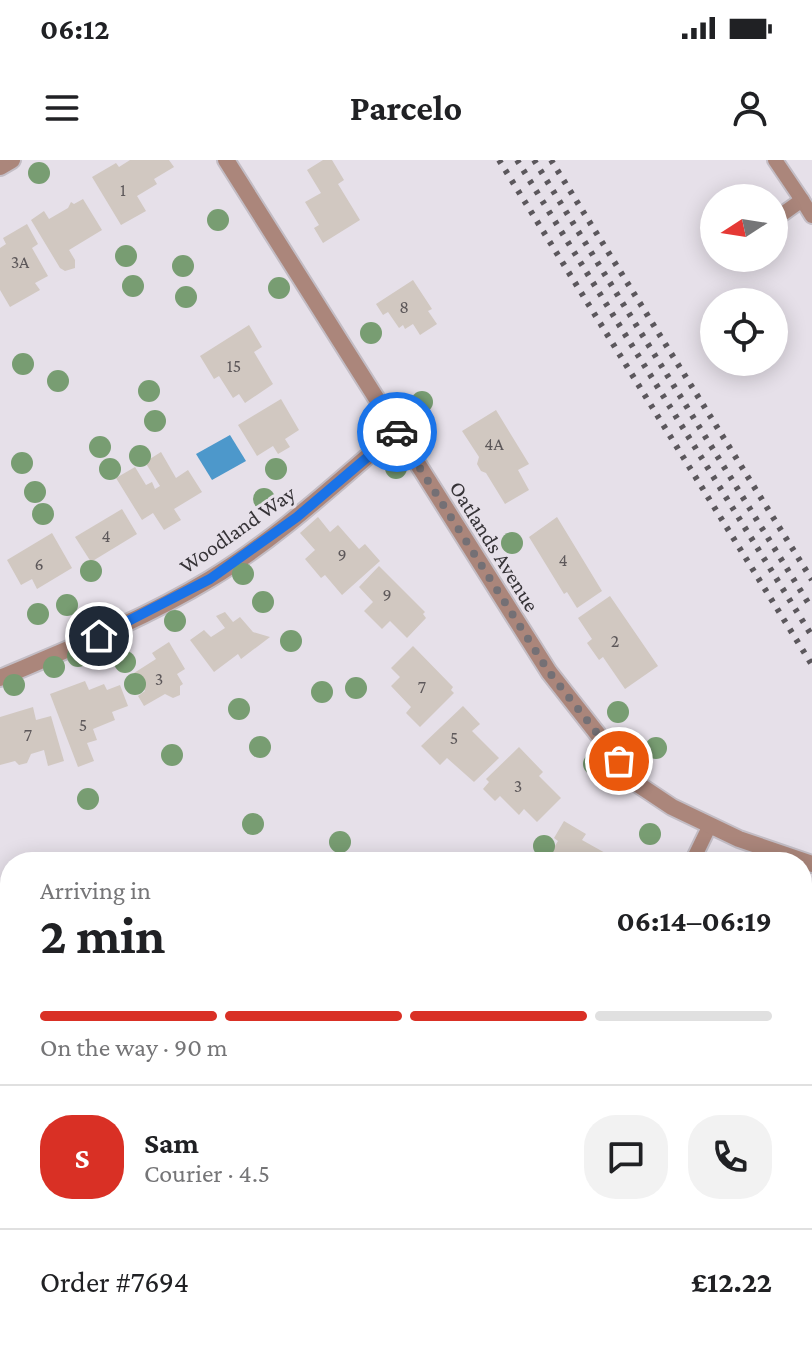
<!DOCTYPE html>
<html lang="en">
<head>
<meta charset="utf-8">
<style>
  body { margin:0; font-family:"Crimson Pro",serif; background:#f2f2f2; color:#202124; height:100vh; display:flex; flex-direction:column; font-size:30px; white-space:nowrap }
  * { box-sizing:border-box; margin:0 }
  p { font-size:26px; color:#757577 }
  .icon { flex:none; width:44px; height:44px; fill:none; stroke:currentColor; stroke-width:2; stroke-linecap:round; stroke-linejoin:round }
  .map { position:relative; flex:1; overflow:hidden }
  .drawer { position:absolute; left:0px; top:692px; width:812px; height:496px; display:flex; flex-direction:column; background:#fff; border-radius:32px 32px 0 0; box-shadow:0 4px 20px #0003 }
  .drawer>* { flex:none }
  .needle { width:52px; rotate:258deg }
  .tools { position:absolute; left:700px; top:24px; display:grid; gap:16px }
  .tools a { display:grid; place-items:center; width:88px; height:88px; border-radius:50%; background:#fff; box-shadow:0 4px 20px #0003; font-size:40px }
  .pin { position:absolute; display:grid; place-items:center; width:68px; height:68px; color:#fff; margin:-34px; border:4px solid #fff; border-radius:50%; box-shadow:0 2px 8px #0007 }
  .courier { position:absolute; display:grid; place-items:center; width:80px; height:80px; margin:-40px; border:6px solid #1a73e8; border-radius:50%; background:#fff; color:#222; box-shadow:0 2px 10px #0007 }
  .head em { font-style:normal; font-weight:700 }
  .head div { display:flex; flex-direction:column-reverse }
  .head { display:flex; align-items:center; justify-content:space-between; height:136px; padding:0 40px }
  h1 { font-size:52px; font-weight:700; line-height:60px }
  .bar { display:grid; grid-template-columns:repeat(4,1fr); gap:12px 8px; align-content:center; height:96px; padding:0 40px }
  .bar i { height:10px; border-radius:6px; background:#e0e0e0 }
  .bar .current { background:#d93025 }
  .bar p { grid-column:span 4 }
  .line { display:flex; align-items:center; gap:20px; padding:0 40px; border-top:2px solid #e0e0e0 }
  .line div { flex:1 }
  .round { display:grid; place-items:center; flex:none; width:84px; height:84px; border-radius:32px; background:#f2f2f2 }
  .status { display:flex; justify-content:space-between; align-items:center; height:56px; padding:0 40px; background:#fff; direction:ltr }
  .status svg { height:22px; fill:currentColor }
  header { display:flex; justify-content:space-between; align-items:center; height:104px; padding:0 40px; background:#fff; font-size:36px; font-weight:700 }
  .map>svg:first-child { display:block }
</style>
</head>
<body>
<div class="status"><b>06:12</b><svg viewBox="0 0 49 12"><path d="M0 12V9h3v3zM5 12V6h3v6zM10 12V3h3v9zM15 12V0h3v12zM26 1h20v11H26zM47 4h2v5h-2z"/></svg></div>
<header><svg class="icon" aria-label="menu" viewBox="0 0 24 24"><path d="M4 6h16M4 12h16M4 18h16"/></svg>Parcelo<svg class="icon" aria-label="person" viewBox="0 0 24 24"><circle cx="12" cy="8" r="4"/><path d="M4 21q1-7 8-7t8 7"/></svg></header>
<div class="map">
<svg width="812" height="1188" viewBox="0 0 812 1188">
  <rect width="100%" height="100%" fill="#e6e0e9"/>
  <polygon fill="#dfd4e3" points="802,850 812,852 812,1074 802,1095"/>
  <polygon fill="#4d98cb" points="230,275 246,301 212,320 196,294"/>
  <g fill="#d1c8c1">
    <polygon points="130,0 169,0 174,7 154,19 157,24 137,36 146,51 121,65 92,17 116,3 119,7"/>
    <polygon points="323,0 332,0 344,20 338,24 360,60 323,83 314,68 319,65 305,42 321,33 307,10"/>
    <polygon points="83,39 102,70 69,90 75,100 75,108 65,111 60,108 31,60 44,51 49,59 68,48 71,42 74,44"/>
    <polygon points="27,64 38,84 32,88 48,116 35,123 40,130 10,147 0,130 0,88 6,84 3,78"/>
    <polygon points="413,120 432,149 428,151 437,164 420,175 413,164 405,169 403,165 399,168 388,152 383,155 376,144"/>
    <polygon points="249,165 262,187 254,192 273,224 245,243 239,234 233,238 219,216 214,219 200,196"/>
    <polygon points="281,239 299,270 285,279 290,287 278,294 273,286 257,296 238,265"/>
    <polygon points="496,250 529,304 518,310 529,330 505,344 486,313 481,311 477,304 479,297 462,271"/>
    <polygon points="161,292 176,318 188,310 202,332 174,349 181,360 164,370 153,353 142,360 116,318 135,307 146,325 152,322 155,329 160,326 145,302"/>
    <polygon points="122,349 137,374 91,402 75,377"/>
    <polygon points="318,357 330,372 338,365 359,389 365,384 380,401 342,435 325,415 321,418 305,399 315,390 300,373"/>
    <polygon points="557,357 602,431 577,448 567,432 564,434 529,377"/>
    <polygon points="52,373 72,408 37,429 32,419 21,425 7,400"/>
    <polygon points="379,406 425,452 423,454 426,458 407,478 390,461 382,469 364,451 373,442 359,427"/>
    <polygon points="610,436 658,506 625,529 603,497 599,500 587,483 592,479 578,458"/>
    <polygon points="225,452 233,462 240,457 253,472 270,477 241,499 238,494 214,512 190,480 204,470 211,477 225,468 216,456"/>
    <polygon points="169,482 185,509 177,514 183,524 180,526 180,535 173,538 165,534 144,546 138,536 145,531 134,513 156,499 152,493"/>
    <polygon points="413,486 453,527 451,530 454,533 420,567 406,553 411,547 391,526 400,517 391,508"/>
    <polygon points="85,521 89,530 104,524 107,530 120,525 128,546 112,552 115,560 93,569 97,580 87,583 94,601 78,607 50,534"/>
    <polygon points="463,546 480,564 472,571 499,598 474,622 447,598 440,605 421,586"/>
    <polygon points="33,547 36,560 51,556 64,601 48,606 44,590 31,594 27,603 19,605 15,601 0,605 0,557"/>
    <polygon points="519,587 543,612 539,616 561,638 537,662 524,649 519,655 500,636 495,641 483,629 489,622 486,619"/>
    <polygon points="564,661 586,674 582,680 616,699 614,702 545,702 558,681 554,678"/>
    <polygon points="802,731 812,734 812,844 802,840"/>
    <polygon points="0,812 10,815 10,874 0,871"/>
    <polygon points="812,863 812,902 802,898 802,884"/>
    <polygon points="802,910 812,914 812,1004 802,1027"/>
    <polygon points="252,1178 298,1178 300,1188 253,1188"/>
    <polygon points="575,1178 582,1178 593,1184 596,1178 722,1178 718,1188 570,1188"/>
  </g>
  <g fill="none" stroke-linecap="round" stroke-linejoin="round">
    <defs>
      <g id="service">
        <polyline points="775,0 802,40"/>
        <polyline points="774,60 802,40 812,56"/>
        <polyline points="692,702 710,665"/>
        <polyline points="802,906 812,910"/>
      </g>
      <g id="minor">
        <polyline points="226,0 549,512 636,623 672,647 739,679 812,704"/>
        <polyline points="0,7 12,0"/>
        <path d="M0,518C71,488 144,459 210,419C278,378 337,322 397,271"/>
        <polyline points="0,1048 10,1038"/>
        <polyline points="802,1125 812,1132"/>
      </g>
      <g id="primary">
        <polyline points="802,1097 812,1077"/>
        <polyline points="757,1188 762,1178"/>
      </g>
    </defs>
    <use href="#service" stroke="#c3bdc5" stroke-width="18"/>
    <use href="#minor" stroke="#c3bdc5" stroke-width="20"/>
    <use href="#primary" stroke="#c3bdc5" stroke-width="24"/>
    <use href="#service" stroke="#ab867b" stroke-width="14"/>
    <use href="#minor" stroke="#ab867b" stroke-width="16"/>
    <use href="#primary" stroke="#763927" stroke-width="20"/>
    <g stroke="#5b575c" stroke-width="6" stroke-dasharray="4 8" stroke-linecap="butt">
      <polyline points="499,0 812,505"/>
      <polyline points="517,0 812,476"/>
      <polyline points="534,0 812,449"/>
      <polyline points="551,0 812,420"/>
    </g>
  </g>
  <g fill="#789d72">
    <circle cx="39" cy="13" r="11"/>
    <circle cx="218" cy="60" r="11"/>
    <circle cx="126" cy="96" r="11"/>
    <circle cx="183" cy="106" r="11"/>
    <circle cx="133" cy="126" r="11"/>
    <circle cx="279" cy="128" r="11"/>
    <circle cx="186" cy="137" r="11"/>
    <circle cx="371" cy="173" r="11"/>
    <circle cx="23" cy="204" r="11"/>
    <circle cx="58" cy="221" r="11"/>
    <circle cx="149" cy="231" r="11"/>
    <circle cx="422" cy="242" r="11"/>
    <circle cx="155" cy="261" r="11"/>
    <circle cx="100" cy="287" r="11"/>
    <circle cx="140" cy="296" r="11"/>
    <circle cx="22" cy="303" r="11"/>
    <circle cx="396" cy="308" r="11"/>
    <circle cx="110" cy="309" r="11"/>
    <circle cx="276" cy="309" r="11"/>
    <circle cx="35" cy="332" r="11"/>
    <circle cx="264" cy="339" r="11"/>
    <circle cx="43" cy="354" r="11"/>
    <circle cx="512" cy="383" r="11"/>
    <circle cx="91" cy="411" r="11"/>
    <circle cx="243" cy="414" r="11"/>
    <circle cx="263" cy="442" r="11"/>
    <circle cx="67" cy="445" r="11"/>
    <circle cx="38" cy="454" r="11"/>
    <circle cx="175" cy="461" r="11"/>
    <circle cx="291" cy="481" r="11"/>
    <circle cx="78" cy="496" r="11"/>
    <circle cx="125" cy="502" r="11"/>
    <circle cx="54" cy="507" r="11"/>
    <circle cx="135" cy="524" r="11"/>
    <circle cx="14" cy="525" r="11"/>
    <circle cx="356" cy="528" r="11"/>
    <circle cx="322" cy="532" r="11"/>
    <circle cx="239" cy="549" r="11"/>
    <circle cx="618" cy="552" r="11"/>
    <circle cx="260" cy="587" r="11"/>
    <circle cx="656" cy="588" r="11"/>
    <circle cx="172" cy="595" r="11"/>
    <circle cx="594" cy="604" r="11"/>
    <circle cx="88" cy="639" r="11"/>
    <circle cx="253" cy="664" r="11"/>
    <circle cx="650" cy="674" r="11"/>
    <circle cx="340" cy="682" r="11"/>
    <circle cx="544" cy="686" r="11"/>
  </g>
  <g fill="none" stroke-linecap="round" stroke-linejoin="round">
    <polyline stroke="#747075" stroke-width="8" stroke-dasharray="0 14.4" points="397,272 549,512 619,601"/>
    <polyline stroke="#1a73e8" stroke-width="10" points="99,476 210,419 297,357 397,272"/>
  </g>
  <g text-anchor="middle" stroke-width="6" stroke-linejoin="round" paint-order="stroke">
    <g font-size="18" fill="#5d585a">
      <text x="123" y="36">1</text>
      <text x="20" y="108">3A</text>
      <text x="404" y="153">8</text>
      <text x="234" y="212">15</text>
      <text x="494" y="290">4A</text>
      <text x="106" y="382">4</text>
      <text x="342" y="401">9</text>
      <text x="563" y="406">4</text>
      <text x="39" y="410">6</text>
      <text x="387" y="441">9</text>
      <text x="615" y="487">2</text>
      <text x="159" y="525">3</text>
      <text x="422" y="533">7</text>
      <text x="83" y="571">5</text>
      <text x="28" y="581">7</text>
      <text x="454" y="584">5</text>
      <text x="518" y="632">3</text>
    </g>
    <g font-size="22" fill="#363337" stroke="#e6e0e9">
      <text transform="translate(237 369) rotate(-35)" y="8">Woodland Way</text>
      <text transform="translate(495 386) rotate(58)" y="8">Oatlands Avenue</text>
    </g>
  </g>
</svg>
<div class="tools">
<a><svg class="needle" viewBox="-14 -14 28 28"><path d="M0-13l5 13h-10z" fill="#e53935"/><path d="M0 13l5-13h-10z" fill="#757577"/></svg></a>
<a><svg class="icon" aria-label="locate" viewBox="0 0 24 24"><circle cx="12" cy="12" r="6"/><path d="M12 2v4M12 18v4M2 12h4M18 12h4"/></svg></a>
</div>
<div class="pin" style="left:619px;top:601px;background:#ea580c"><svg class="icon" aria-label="bag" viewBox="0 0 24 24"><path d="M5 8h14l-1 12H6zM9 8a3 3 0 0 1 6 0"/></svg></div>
<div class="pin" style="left:99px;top:476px;background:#1f2937"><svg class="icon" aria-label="home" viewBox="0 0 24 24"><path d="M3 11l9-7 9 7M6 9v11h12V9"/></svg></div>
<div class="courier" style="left:397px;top:272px"><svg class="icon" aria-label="car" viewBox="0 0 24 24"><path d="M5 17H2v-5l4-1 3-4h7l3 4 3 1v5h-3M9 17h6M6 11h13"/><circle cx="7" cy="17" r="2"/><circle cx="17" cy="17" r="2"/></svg></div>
<section class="drawer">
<div class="head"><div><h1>2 min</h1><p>Arriving in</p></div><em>06:14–06:19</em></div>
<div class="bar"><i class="current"></i><i class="current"></i><i class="current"></i><i></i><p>On the way · 90 m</p></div>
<div class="line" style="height:144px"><b class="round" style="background:#d93025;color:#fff">S</b><div><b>Sam</b><p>Courier · 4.5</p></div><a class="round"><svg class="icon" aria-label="chat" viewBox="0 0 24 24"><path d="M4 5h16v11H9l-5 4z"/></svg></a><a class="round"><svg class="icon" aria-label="phone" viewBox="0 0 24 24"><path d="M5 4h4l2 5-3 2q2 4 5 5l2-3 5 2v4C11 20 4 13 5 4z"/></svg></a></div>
<div class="line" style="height:104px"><div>Order #7694</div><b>£12.22</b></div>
</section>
</div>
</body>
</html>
